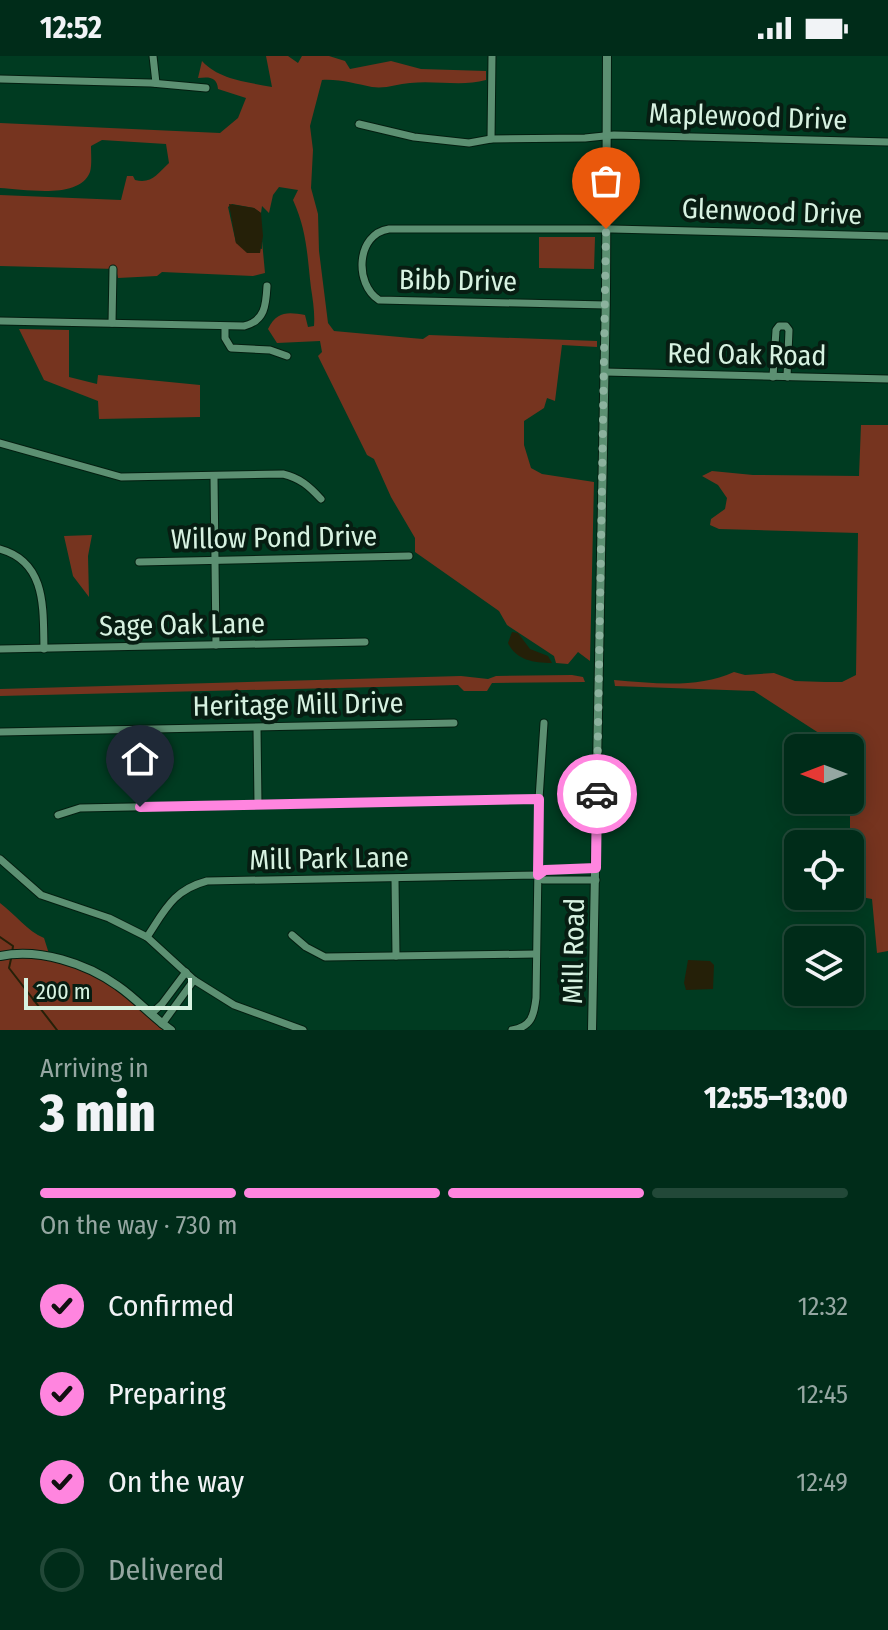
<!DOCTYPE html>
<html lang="en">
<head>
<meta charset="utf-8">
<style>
  body { margin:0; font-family:"Fira Sans Condensed",sans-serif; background:#0a3422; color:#f1f3f6; height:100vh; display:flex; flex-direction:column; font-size:30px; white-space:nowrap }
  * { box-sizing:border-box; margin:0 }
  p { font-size:26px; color:#95a7a2 }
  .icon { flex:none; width:44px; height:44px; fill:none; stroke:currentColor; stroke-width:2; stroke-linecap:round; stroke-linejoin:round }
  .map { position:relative; height:974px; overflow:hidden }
  .sheet { display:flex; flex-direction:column; background:#002c19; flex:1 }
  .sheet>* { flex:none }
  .needle { width:52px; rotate:270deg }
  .controls { position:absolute; left:784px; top:678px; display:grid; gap:16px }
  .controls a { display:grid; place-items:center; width:80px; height:80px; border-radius:12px; background:#002c19; box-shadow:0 4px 20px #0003,0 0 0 2px #224838; font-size:40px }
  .scale { position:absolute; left:24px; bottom:20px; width:168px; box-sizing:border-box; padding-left:8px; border:4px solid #d7f2e1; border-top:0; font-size:22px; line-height:28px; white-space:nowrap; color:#d7f2e1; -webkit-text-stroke:6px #071d12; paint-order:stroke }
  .pin { position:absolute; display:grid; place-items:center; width:68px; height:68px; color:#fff; margin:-82px -34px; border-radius:50% 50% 50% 0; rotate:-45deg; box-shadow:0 0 8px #0007 }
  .pin .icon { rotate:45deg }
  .courier { position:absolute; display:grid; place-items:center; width:80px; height:80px; margin:-40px; border:6px solid #ff85df; border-radius:50%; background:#fff; color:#222; box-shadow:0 2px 10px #0007 }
  .summary em { font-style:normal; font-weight:800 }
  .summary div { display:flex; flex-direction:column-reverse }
  .summary { display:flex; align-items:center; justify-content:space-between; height:136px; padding:0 40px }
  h1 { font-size:52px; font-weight:800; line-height:60px }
  .bar { display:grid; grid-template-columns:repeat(4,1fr); gap:12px 8px; align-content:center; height:96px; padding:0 40px }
  .bar i { height:10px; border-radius:6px; background:#224838 }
  .bar .selected { background:#ff85df }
  .bar p { grid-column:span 4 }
  ol { padding:0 40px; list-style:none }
  li { display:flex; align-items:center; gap:24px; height:88px }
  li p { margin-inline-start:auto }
  li .icon { padding:8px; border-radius:50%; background:#ff85df; color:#111; stroke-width:4 }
  li:last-child { color:#95a7a2 }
  li i { width:44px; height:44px; border:4px solid #224838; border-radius:50% }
  .status { display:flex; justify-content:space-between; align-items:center; height:56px; padding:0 40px; background:#002c19; direction:ltr }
  .status svg { height:22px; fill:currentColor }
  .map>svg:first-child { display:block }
</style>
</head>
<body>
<div class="status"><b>12:52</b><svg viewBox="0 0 49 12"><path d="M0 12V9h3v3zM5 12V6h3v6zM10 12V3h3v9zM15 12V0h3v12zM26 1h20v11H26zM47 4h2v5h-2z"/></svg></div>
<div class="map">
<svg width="888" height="974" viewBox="0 0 888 974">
  <rect width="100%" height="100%" fill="#003b21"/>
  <g fill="#76341f">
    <path d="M266,0H288L298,7L302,0H329L345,5L350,13L391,5L421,13L486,15V24C461,31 436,24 410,27C397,28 386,33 372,31C355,28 341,23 322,24L310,70L313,94L311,132L318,158L319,195L328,267L334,275L411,282L423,283L429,279L597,285V291L562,289L555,345L547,342L544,352L524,365V389L531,412L542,418L594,426L590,605L578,596L568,608L556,607L554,600L507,569L499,555L415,496V482L391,441L374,403L367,399L318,300L322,296L320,285L277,287L268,273C277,255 288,256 305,259L308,271L314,270C315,257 313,245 311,232C307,198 307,175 293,144L298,134L279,131L273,139L269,157L262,150L261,157L254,152L232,148L228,151L236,187L262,193V185L265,217L253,220L162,216L157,220L118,222L116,213L0,210V139L121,144L127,120H133L135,124C152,128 157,118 169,107L166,88L102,84L91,90C91,98 92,109 90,116C79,144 25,133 0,132V67L220,77L238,62L246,42L218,33C217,20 208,21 198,22L202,5C219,24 248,26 272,31Z"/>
    <polygon points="539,181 595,181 594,213 539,212"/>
    <polygon points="19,273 69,274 69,321 97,328 98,319 200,329 200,361 99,363 98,345 44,324"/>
    <path d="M861,369H888V895L877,897L872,843L850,839V692H842L754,635L615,630L614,624C652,627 698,633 734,616L745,619L774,617L795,625L825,626H842L856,619L858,477L719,473L710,469L711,463L725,453L727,442L718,429L702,420L712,415L753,419L859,420Z"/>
    <polygon points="92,479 88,500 89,541 73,520 64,480"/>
    <polygon points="572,619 583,621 585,626 492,627 487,635 464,635 458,629 0,640 0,633 461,620 488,623 496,620"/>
    <path d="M0,847C15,858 27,875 44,882L50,901L94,916L171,974H0Z"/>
  </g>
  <g fill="#252008">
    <polygon points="229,148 254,152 261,157 263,180 260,197 247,197 236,187"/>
    <path d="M512,576L518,577L530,593L548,600L552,607C534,607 516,604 508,587Z"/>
    <polygon points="688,904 710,905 714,909 713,933 686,934 684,927"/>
  </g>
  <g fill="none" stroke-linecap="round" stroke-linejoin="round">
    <g stroke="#252008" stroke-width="2">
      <polyline points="0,881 13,890 12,897"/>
      <polyline points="11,903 9,912 57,974"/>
    </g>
    <defs>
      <g id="minor">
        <polyline points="153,0 156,27"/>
        <polyline points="0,23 151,27 206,32"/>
        <polyline points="359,68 414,81 469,87 491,83 585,82 614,79 888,86"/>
        <polyline points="491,83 492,0"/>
        <path d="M606,249L379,244C354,228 356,178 389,173H612L888,180"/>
        <path d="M0,265L244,270C265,265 266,249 267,230"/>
        <polyline points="112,267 113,213"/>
        <polyline points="225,271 225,282 231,292 270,294 287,300"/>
        <polyline points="605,316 888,323"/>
        <polyline points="773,321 776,274 779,270 786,270 789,274 787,321"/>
        <path d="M0,387L121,421L283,418C300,422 309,430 321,443"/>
        <polyline points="214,421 216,589"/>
        <path d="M0,493C47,506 43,553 44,593"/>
        <polyline points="139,506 409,500"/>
        <polyline points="0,593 365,586"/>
        <polyline points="257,672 258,748"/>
        <polyline points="0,676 454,667"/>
        <polyline points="58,759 80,752 539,743"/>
        <polyline points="0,803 41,839 109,862 147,881 194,924 234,949 303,974"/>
        <polyline points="538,819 543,814 596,812"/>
        <polyline points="395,823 396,900"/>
        <polyline points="292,879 306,891 325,901 536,898"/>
        <path d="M147,881C165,854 173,834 207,825L538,819L543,824H596"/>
        <polyline points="151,958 162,948 186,916"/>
        <polyline points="162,968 194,924"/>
        <path d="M512,974C531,971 534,960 536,942L539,743L544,667"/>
      </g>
      <g id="tertiary">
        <path d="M0,900C39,892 86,907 118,930C137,943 152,961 171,974"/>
        <polyline points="592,974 606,236 607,0"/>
      </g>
    </defs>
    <use href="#minor" stroke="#031e10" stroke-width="9"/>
    <use href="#tertiary" stroke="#031e10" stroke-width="10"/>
    <use href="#minor" stroke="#5c9072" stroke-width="7"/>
    <use href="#tertiary" stroke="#5c9072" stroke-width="8"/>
  </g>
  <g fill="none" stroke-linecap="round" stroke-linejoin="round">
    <polyline stroke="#8cb29e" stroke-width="8" stroke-dasharray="0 14.4" points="597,738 606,173"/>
    <polyline stroke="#ff85df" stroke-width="10" points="140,751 539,743 538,819 545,814 596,812 597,738"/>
  </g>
  <g text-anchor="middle" stroke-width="8" stroke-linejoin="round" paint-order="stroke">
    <g font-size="28" fill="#d7f2e1" stroke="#071d12">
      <text transform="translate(748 60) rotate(2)" y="10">Maplewood Drive</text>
      <text transform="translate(772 155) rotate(2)" y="10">Glenwood Drive</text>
      <text transform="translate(458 224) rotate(1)" y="10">Bibb Drive</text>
      <text transform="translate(747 298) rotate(1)" y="10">Red Oak Road</text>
      <text transform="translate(274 481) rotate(-1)" y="10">Willow Pond Drive</text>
      <text transform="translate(182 568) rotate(-1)" y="10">Sage Oak Lane</text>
      <text transform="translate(298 648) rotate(-1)" y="10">Heritage Mill Drive</text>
      <text transform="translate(329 802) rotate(-1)" y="10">Mill Park Lane</text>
      <text transform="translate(573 895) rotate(-89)" y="10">Mill Road</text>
    </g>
  </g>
</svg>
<div class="controls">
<a><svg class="needle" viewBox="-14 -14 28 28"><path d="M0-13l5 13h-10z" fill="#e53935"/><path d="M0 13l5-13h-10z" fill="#95a7a2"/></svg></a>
<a><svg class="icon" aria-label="locate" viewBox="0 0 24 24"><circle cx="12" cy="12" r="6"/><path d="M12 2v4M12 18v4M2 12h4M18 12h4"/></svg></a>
<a><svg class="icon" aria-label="layers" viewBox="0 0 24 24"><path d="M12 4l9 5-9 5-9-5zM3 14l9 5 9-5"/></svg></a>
</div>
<div class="scale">200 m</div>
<div class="pin" style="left:606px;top:173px;background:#ea580c"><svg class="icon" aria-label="bag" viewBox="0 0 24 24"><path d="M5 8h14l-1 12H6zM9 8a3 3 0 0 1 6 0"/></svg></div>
<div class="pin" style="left:140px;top:751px;background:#1f2937"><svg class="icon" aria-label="home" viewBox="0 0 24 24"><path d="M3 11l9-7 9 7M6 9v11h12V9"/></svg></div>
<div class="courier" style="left:597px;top:738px"><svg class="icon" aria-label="car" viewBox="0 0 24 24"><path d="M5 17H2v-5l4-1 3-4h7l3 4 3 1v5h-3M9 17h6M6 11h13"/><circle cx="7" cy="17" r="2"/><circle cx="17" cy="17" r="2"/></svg></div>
</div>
<section class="sheet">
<div class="summary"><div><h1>3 min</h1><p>Arriving in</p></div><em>12:55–13:00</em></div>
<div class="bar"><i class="selected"></i><i class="selected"></i><i class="selected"></i><i></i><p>On the way · 730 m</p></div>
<ol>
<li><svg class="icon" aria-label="check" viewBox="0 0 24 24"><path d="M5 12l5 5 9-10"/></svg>Confirmed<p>12:32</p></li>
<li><svg class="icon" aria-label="check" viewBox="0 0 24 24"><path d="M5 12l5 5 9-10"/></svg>Preparing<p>12:45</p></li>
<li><svg class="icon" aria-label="check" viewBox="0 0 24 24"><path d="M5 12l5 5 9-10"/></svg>On the way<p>12:49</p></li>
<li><i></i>Delivered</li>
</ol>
</section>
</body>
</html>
